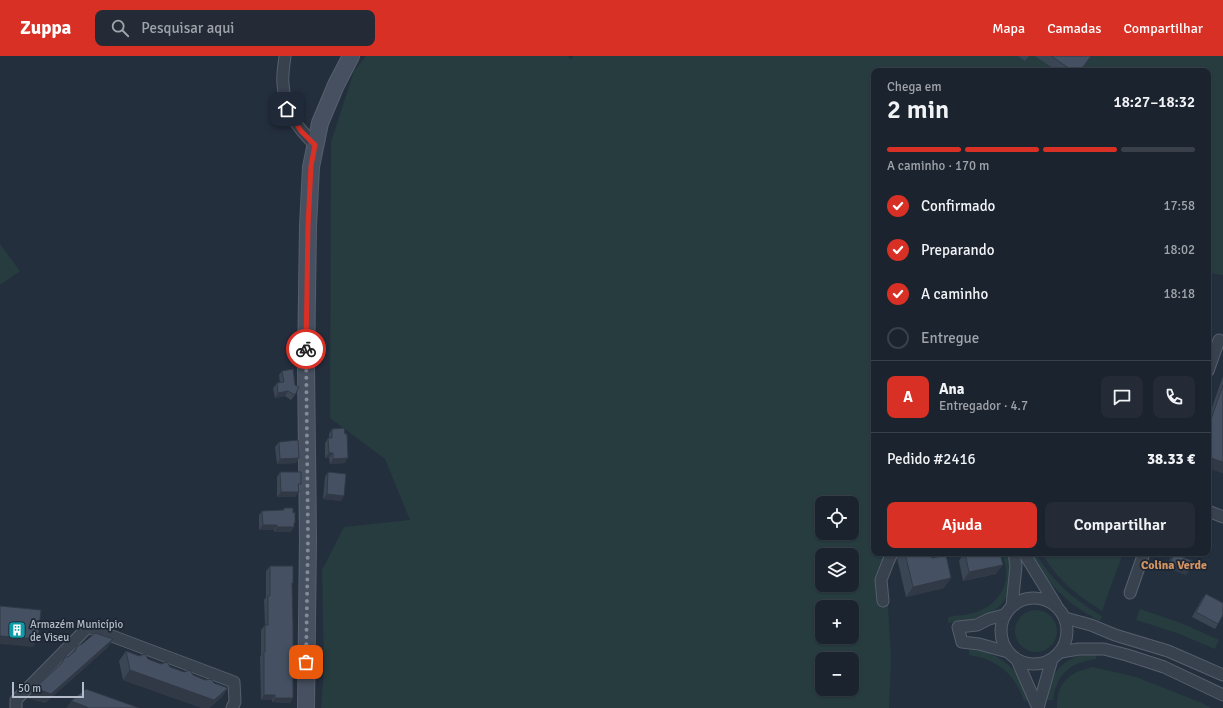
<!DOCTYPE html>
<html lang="pt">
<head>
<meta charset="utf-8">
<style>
  body { margin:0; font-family:Signika,sans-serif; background:#242b36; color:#f1f3f6; height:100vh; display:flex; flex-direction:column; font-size:15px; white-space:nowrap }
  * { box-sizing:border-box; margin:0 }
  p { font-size:13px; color:#a0a4aa }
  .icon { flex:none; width:22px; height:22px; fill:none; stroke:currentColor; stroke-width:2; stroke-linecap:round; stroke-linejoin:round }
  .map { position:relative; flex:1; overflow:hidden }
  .side { position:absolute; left:871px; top:12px; width:340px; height:488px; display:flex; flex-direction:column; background:#1b232e; border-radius:8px; box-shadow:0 1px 3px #0004,0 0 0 1px #39404a }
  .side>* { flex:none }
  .fabs { position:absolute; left:815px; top:440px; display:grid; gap:8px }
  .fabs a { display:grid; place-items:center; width:44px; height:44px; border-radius:8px; background:#1b232e; box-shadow:0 1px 3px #0004,0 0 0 1px #39404a; font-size:20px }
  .scale { position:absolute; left:12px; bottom:10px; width:72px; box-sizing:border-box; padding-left:4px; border:2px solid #b4bcc9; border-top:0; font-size:11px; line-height:14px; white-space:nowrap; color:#b4bcc9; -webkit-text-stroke:3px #1d2633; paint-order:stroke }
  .pin { position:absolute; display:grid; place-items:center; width:34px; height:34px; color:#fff; margin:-17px; border-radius:8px; box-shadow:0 2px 6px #0006 }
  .courier { position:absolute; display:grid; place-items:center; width:40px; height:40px; margin:-20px; border:3px solid #d93025; border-radius:50%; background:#fff; color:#222; box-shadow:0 1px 5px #0007 }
  .summary em { font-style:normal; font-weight:600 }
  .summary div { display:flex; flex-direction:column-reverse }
  .summary { display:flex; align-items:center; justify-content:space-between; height:68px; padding:0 16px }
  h1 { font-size:26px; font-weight:600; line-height:30px }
  .bar { display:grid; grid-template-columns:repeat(4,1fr); gap:6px 4px; align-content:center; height:48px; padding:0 16px }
  .bar i { height:5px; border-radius:3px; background:#39404a }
  .bar .active { background:#d93025 }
  .bar p { grid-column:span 4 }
  .line { display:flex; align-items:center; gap:10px; padding:0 16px; border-top:1px solid #39404a }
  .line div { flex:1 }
  .round { display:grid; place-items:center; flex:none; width:42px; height:42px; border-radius:8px; background:#242b36 }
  ol { padding:0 16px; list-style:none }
  li { display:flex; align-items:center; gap:12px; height:44px }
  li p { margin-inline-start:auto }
  li .icon { padding:4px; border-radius:50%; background:#d93025; color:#fff; stroke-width:4 }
  li:last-child { color:#a0a4aa }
  li i { width:22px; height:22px; border:2px solid #39404a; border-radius:50% }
  .primary-button { display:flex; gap:8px; margin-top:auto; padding:8px 16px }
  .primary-button a { flex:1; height:46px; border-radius:8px; background:#d93025; color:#fff; font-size:16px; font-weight:600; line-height:46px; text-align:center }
  .primary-button a+a { background:#242b36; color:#f1f3f6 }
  header { display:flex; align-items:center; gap:24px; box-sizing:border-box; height:56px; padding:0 20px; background:#d93025; color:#fff }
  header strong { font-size:19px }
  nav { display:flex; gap:22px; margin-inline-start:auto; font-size:14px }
  .search { width:280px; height:36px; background:#242b36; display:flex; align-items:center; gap:10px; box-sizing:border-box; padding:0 14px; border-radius:8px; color:#a0a4aa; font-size:15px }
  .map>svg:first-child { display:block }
</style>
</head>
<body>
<header>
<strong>Zuppa</strong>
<div class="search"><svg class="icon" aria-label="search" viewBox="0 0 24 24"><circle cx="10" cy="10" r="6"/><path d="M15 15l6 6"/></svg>Pesquisar aqui</div>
<nav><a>Mapa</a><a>Camadas</a><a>Compartilhar</a></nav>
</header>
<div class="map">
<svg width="1223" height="652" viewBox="0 0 1223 652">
  <rect width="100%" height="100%" fill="#242f3e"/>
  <g fill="#263c3f" fill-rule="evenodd">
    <path d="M366,0H568L571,4L573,0H1223V219L1208,217V15H874V497H900L886,513L891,604L889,652H321L324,613L322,514L344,471L410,464L385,403L330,362L331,86L354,15ZM822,447H852V477H822ZM822,499H852V529H822ZM822,551H852V581H822ZM822,603H852V633H822Z"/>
    <polygon points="0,188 20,215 0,229"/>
    <path d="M1002,497H1009C1010,503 1012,509 1013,515C1013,519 1011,524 1011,528C1004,561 976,563 948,567V561C959,559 971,559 981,554C996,548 1008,532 1006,515C1006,509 1003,503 1002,497Z"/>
    <path d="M1029,497H1036C1051,525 1076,545 1102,560L1100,565C1066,548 1049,528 1029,497Z"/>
    <path d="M1042,497H1123L1102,555C1077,539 1057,524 1042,497Z"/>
    <polygon points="1140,553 1181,567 1219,584 1215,593 1177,577 1136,564"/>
    <circle cx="1036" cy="575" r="21"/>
    <path d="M969,593C990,594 1010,605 1021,624C1025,630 1027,638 1030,644L1024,645C1015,618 997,603 969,599Z"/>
    <path d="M1088,597H1097L1096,603C1070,607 1057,617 1053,644H1047C1050,618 1061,603 1088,597Z"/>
    <path d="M1093,611L1136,621L1202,647L1211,652H1057C1056,626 1070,616 1093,611Z"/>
  </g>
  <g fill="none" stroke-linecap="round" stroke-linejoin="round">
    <defs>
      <g id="street">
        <path d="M285,0C284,9 282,19 283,28C285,56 296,70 315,89"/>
        <polyline points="1208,315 1219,284"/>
        <polyline points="1208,455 1223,461"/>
        <polyline points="1024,497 1056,549"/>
        <polyline points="1130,537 1144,497"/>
        <circle cx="1034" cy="575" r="33"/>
        <polyline points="883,545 881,524 888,506 892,497"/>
        <polyline points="1012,550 1016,510 1014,497"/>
        <polyline points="1004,559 989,563 977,569 958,571 962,586 979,588 1008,596"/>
        <polyline points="1065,562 1091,569 1115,579 1168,595 1223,619"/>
        <polyline points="1061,596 1079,593 1104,593 1127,599 1164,611 1223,639"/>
        <polyline points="1017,604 1038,652"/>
        <polyline points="16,652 16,644 88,571 234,626 235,646 232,652"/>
        <polyline points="1038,652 1052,603"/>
      </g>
      <polyline id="secondary" points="306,652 308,482 306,309 308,170 311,111 320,67 336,29 351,0"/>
    </defs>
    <use href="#street" stroke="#565f6c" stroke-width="13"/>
    <use href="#secondary" stroke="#565f6c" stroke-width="18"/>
    <use href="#street" stroke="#38414e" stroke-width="11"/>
    <use href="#secondary" stroke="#465061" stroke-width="16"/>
  </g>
  <g fill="#3b4654">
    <polygon points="1018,0 1029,0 1025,5"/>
    <polygon points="1035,0 1091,0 1080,15 1057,15"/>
    <polygon points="282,315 295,339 291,344 285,340 275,342 273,332 277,327 280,327 279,319"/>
    <polygon points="1223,320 1223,417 1208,412 1208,363"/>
    <polygon points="332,373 345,407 330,408 329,402 325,402 325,387 328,382 329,382 329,378"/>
    <polygon points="279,386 299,402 296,407 277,408 275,391"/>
    <polygon points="280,416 298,432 295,441 277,441 277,421"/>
    <polygon points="328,416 344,440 341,445 323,443 325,421"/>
    <polygon points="284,452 294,470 294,471 290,476 274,476 274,474 259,474 259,459 262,455 283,454"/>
    <polygon points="899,497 931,497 932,502 944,532 906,541 897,502"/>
    <polygon points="964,497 1000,497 996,518 963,525 959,505"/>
    <polygon points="1174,498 1186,519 1167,512 1170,503"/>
    <polygon points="270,510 292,528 293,642 290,647 272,646 272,644 261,644 260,601 261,599 261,574 265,569 264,544 266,541 266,515"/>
    <polygon points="1206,538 1218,568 1215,573 1192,561 1202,543"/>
    <polygon points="113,583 107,592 45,647 28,642 35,632 70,599 77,590"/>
    <polygon points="126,595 193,619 228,632 222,641 209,652 202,652 123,624 119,605"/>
  </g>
  <g fill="#303945">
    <polygon points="288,335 285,340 275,342 278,337"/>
    <polygon points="329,397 333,397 329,402 325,402"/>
    <polygon points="1208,401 1223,406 1223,417 1208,412"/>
    <polygon points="299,402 296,407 277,408 280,403"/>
    <polygon points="348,402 345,407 330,408 333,403"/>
    <polygon points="281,436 299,436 295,441 277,441"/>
    <polygon points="327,438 344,440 341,445 323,443"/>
    <polygon points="294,467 295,467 290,476 274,476 277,471"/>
    <polygon points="263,469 277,469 274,474 259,474"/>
    <polygon points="1170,507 1190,514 1186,519 1167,512"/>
    <polygon points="1003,509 996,518 963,525 969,516"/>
    <polygon points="951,522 944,532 906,541 913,531"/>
    <polygon points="0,580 38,583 33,591 0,588"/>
    <polygon points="113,583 107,592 45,647 28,642 35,632"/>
    <polygon points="130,614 228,632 222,641 209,652 202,652 123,624"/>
    <polygon points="264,639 275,639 272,644 261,644"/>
    <polygon points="275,642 293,642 290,647 272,646"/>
    <polygon points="71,645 87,651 86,652 66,652"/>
  </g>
  <g fill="#455162" stroke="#303945">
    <polygon points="1051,0 1091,0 1080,15 1073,15"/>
    <polygon points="293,313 295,329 299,331 295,339 288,335 278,337 277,327 284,326 282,315"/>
    <polygon points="1223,329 1223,406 1208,401 1208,372"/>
    <polygon points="344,372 345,378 347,378 348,402 333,403 333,397 329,397 328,382 332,382 332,373"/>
    <polygon points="298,384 299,402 280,403 279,386"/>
    <polygon points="280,416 301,416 301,428 298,428 299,436 281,436"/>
    <polygon points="328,416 346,418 344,440 327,438"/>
    <polygon points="284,452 293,452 293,457 295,456 295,467 294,467 294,471 277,471 277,469 263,469 262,455 284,454"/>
    <polygon points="905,497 931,497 932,502 946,499 951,522 913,531"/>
    <polygon points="965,497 1000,497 1003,509 969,516"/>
    <polygon points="1174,498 1193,505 1190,514 1170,507"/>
    <polygon points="270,510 293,510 293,527 292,527 293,570 293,642 275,642 275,639 264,639 264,596 265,596 265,569 268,569 268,540 270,540"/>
    <polygon points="1206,538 1223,547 1223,559 1218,568 1196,556"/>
    <polygon points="0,550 41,554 38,583 0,580"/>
    <polygon points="95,577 113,583 51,638 35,632 62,607 65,601 68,601 75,595 77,590 82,588"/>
    <polygon points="126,595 139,600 145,598 148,603 161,608 167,606 170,611 184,616 190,614 193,619 205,624 211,623 214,627 228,632 214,644 130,614"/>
    <polygon points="86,633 139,652 88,652 87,651 71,645"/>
  </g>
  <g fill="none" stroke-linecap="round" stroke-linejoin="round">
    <polyline stroke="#828b98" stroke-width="4" stroke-dasharray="0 7.2" points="306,293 308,482 306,606"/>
    <polyline stroke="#d93025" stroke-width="5" points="287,53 301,75 315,89 311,110 308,170 306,293"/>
  </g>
  <defs>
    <symbol id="building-square" viewBox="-11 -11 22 22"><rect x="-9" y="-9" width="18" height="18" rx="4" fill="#0f9aa8" stroke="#1d2633"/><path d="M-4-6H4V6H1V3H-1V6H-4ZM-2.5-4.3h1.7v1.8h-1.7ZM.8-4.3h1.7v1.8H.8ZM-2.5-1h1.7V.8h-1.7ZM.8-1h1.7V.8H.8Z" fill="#fff"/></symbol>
  </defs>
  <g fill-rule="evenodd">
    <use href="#building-square" x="7" y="564" width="20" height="20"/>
  </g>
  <g text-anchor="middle" stroke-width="3.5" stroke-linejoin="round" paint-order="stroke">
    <g font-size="11" fill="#b4bcc9" stroke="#1d2633" text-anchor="start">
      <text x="30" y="572">Armazém Município<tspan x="30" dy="13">de Viseu</tspan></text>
    </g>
    <g font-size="12" font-weight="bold" fill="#d59563" stroke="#1d2633">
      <text x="1174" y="513">Colina Verde</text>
    </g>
  </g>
</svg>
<div class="fabs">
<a><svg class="icon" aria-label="locate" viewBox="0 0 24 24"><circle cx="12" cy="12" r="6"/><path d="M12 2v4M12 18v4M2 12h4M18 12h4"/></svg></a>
<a><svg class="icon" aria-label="layers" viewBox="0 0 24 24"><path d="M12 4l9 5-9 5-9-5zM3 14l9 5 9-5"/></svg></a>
<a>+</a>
<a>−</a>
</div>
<div class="scale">50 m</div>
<div class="pin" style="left:306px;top:606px;background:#ea580c"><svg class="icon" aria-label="bag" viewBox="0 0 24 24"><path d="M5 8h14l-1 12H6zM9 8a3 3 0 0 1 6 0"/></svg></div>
<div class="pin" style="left:287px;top:53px;background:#1f2937"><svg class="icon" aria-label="home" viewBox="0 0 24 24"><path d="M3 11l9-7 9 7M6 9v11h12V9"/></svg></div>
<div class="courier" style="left:306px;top:293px"><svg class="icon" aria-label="bike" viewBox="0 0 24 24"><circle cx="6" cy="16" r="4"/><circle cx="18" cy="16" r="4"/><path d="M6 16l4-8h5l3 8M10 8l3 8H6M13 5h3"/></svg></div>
<section class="side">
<div class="summary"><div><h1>2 min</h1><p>Chega em</p></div><em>18:27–18:32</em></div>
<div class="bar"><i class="active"></i><i class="active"></i><i class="active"></i><i></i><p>A caminho · 170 m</p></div>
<ol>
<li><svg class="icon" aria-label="check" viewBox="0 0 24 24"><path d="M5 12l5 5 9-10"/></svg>Confirmado<p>17:58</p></li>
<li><svg class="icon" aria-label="check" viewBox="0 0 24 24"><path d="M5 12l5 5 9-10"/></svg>Preparando<p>18:02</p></li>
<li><svg class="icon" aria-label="check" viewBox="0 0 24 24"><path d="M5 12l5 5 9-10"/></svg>A caminho<p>18:18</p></li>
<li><i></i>Entregue</li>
</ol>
<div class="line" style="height:72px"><b class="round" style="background:#d93025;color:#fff">A</b><div><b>Ana</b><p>Entregador · 4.7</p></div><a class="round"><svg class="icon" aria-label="chat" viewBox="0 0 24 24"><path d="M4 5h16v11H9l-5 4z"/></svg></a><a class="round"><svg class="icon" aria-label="phone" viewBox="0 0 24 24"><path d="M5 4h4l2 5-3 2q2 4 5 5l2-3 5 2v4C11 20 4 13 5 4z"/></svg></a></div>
<div class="line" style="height:52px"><div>Pedido #2416</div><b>38.33 €</b></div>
<div class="primary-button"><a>Ajuda</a><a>Compartilhar</a></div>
</section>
</div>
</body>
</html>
